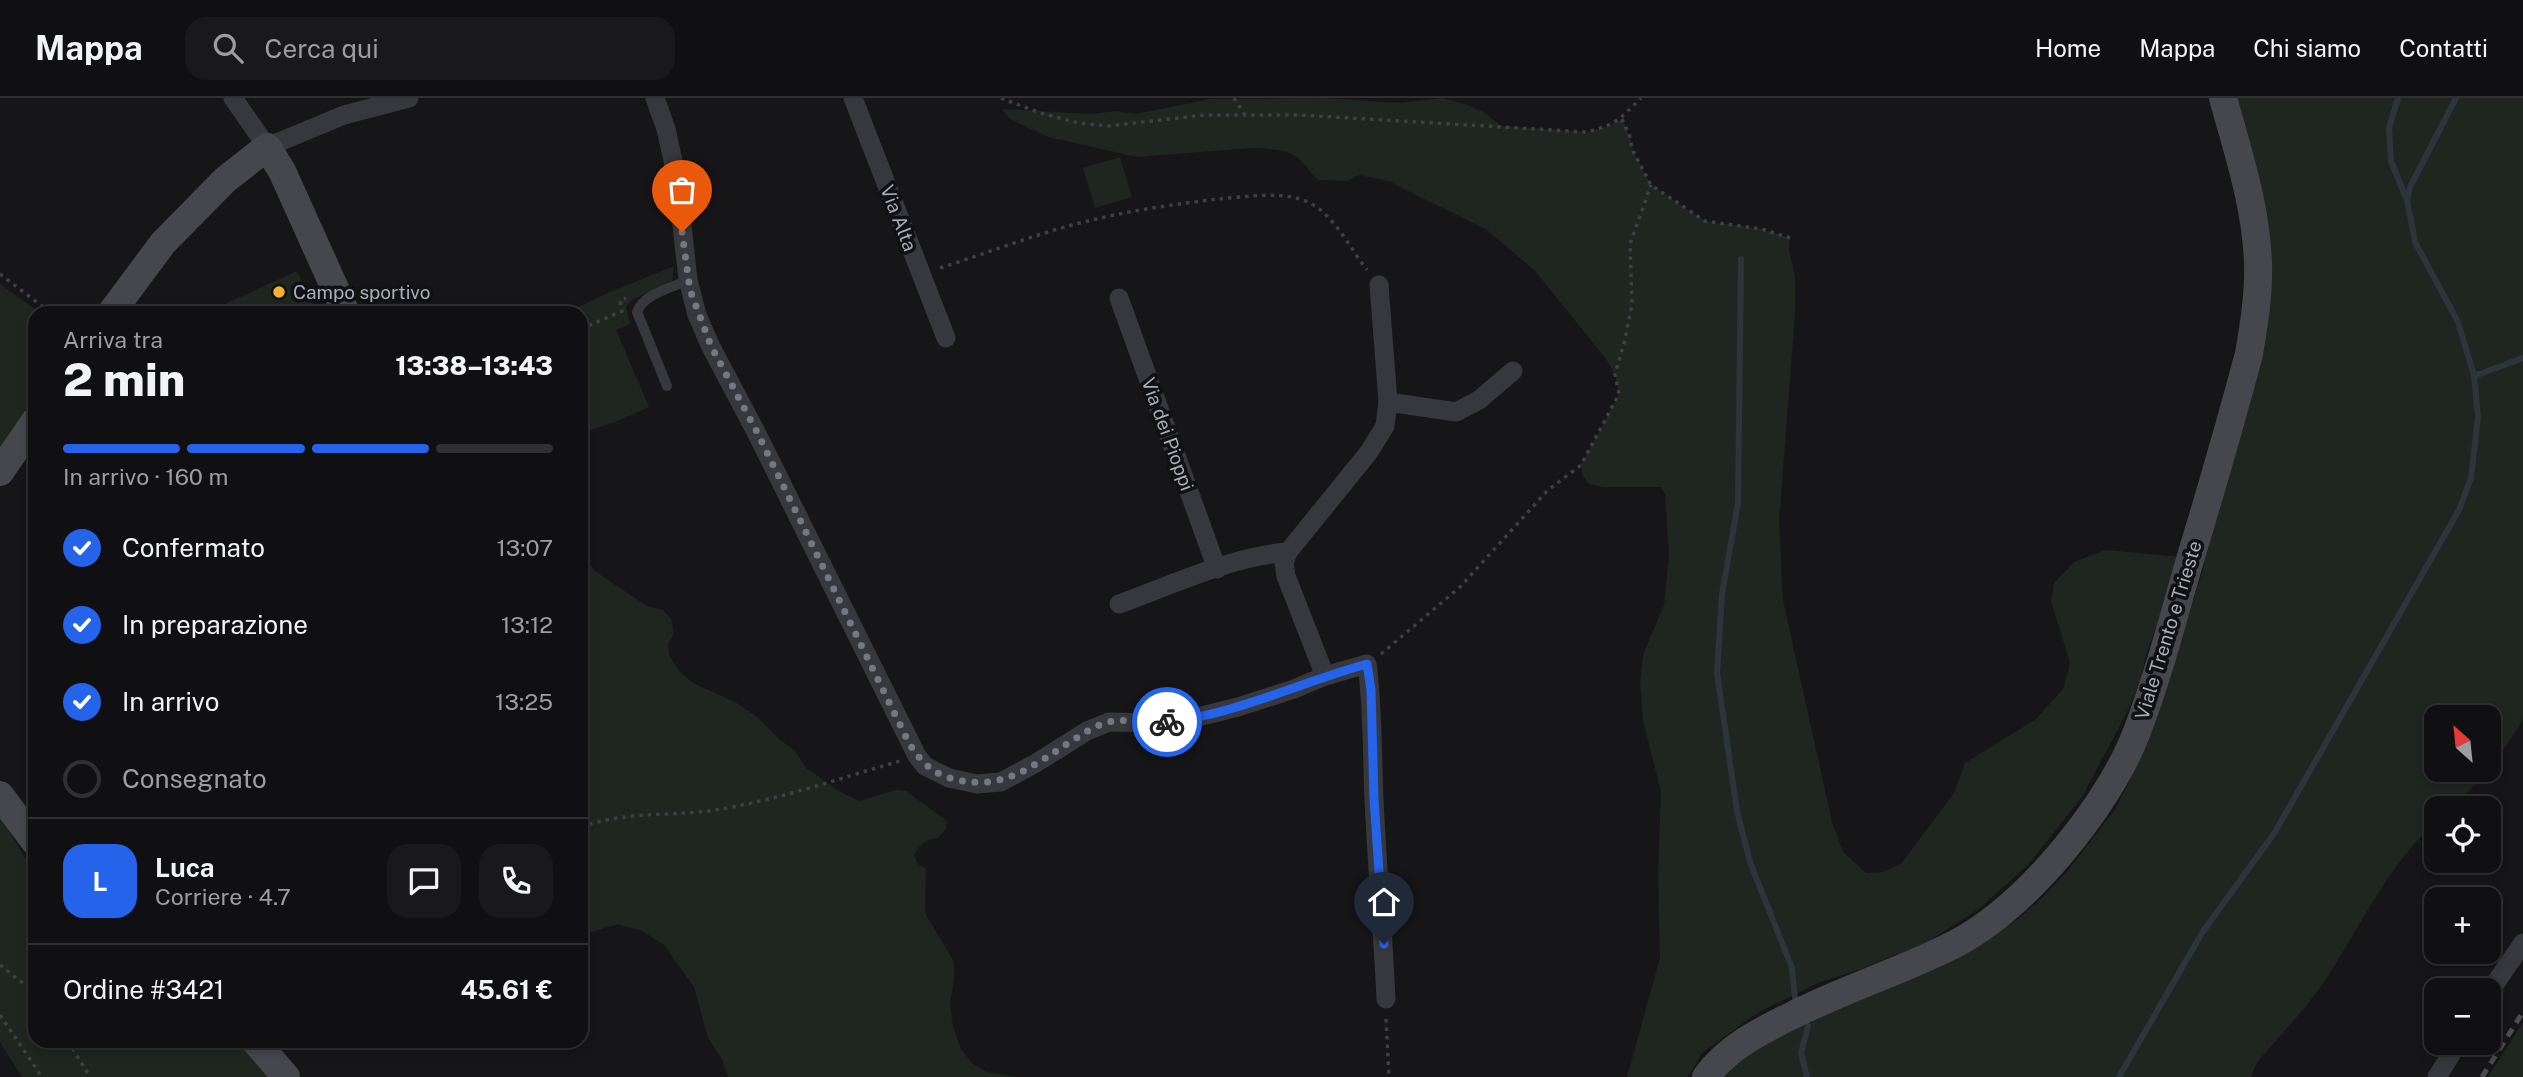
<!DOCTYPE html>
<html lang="it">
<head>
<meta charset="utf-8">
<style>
  body { margin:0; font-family:"Public Sans",sans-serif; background:#19191b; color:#f1f3f6; height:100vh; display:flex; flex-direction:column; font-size:26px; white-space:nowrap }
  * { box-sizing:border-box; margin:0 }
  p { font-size:23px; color:#9c9d9f }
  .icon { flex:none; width:38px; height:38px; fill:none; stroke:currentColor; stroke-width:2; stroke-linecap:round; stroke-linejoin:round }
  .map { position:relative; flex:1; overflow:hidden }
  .sheet { position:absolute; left:28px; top:208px; width:560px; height:742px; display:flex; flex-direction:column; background:#101012; border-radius:21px; box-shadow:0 4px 10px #0003,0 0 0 2px #303032 }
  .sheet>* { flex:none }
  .needle { width:46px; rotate:333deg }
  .controls { position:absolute; left:2424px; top:607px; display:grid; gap:14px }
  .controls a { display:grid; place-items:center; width:77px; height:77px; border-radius:14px; background:#101012; box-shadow:0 4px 10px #0003,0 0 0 2px #303032; font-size:35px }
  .pin { position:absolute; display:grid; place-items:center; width:60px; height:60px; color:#fff; margin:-72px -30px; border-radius:50% 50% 50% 0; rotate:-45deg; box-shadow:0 0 7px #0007 }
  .pin .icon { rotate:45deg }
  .courier { position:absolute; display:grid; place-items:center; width:70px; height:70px; margin:-35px; border:5px solid #2563eb; border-radius:50%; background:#fff; color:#222; box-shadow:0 2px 9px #0007 }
  .summary em { font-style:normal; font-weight:800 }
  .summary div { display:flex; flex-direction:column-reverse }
  .summary { display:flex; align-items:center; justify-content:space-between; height:119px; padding:0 35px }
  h1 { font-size:46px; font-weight:800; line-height:52px }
  .bar { display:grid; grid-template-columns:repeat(4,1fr); gap:10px 7px; align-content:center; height:84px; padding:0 35px }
  .bar i { height:9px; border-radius:5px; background:#303032 }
  .bar .active { background:#2563eb }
  .bar p { grid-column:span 4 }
  .line { display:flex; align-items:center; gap:18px; padding:0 35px; border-top:2px solid #303032 }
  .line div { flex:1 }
  .round { display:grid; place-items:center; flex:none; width:74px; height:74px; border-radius:21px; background:#19191b }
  ol { padding:0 35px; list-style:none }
  li { display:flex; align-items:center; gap:21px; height:77px }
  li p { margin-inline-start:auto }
  li .icon { padding:7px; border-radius:50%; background:#2563eb; color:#fff; stroke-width:4 }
  li:last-child { color:#9c9d9f }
  li i { width:38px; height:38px; border:4px solid #303032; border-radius:50% }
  header { display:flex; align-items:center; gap:42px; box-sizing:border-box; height:98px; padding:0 35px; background:#101012; border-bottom:2px solid #303032 }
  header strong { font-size:33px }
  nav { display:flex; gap:38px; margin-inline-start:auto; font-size:24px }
  .search { width:490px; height:63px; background:#19191b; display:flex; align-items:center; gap:18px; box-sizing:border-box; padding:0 24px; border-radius:21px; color:#9c9d9f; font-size:26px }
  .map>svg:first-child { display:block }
</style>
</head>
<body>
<header>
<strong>Mappa</strong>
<div class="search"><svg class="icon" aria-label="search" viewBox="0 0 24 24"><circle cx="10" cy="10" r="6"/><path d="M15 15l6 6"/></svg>Cerca qui</div>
<nav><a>Home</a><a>Mappa</a><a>Chi siamo</a><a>Contatti</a></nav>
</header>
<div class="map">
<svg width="2523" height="979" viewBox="0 0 2523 979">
  <rect width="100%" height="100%" fill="#161618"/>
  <g fill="#1e261f" fill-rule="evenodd">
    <path d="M1325,0L1397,5L1443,0L1468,7L1485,15L1501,28L1586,34L1607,29L1622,21L1630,39L1632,51L1651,87L1705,123L1762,131L1790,140L1789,152L1795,178V216L1779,424L1783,502L1832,724L1843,754L1866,775L1882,774L1901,766L1954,695L1965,665L2035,622L2063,591L2070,565L2051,503L2054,485L2074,464L2106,452L2181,459L2145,560L2141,582L2127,614L2082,699L2028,767L1979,811L1927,844L1861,871L1818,885L1759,914L1702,955L1688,979H1627L1660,860L1658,778L1661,693L1643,623L1640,586L1643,557L1664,507L1669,457L1665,397L1661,389H1603L1589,386L1583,378L1581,367L1619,296L1615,276L1606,261L1536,174L1487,132L1388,83L1359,77L1347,83L1318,82C1311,76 1307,68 1299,61C1287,50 1267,51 1251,50L1137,59L1048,39L1010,21L1002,11L1091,16L1116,13L1136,16L1210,1Z"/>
    <path d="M2234,0H2523V621C2501,658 2483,682 2451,710H2436V724C2391,763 2360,828 2328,878C2309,908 2279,938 2256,966L2251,979H1724L1741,963L1778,937L1966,854L2017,822L2041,801L2066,775L2116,710L2128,686L2160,611L2203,471L2207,448L2257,264ZM2436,620H2488V672H2436Z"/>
    <polygon points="1120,59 1132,99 1095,110 1083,70"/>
    <polygon points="674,168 672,185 633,201 626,208 630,226 616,232 649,309 615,324 581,335 581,215 566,215 610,194"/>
    <polygon points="297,173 317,215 205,215"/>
    <polygon points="0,186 40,215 35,215 35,313 0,363"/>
    <path d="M581,455L594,472L605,480L647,508L663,512L671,521L674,535L668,547L669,557L679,573L693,585L735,604L757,619L779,641L794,652L806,670L839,693L859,703L896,692L906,693L947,723L946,731L938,740C927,740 919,747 914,757L918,766L926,770L925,815L954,864V882L950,906L953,929L961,951L973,966L987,974L1017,979H728L722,961L708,940L694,889L664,847L642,833L618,826L581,837V679L584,665V614L581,592V526L583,514Z"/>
    <polygon points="0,717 35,777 35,943 236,943 274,979 22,979 0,944"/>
    <polygon points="2523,924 2523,979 2488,979"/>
  </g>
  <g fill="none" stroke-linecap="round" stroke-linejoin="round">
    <g stroke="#2c353c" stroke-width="6">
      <polyline points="2407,102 2410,89 2456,0"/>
      <polyline points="1741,161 1738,405 1722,496 1717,575 1737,713 1750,764 1792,870 1795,900"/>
      <polyline points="2474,278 2523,260"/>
      <polyline points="1807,979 1801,955 1808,928"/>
      <polyline points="2119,979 2202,835 2275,734 2459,412 2471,380 2478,318 2474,278 2458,224 2415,144 2407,102 2391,63 2389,30 2398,0"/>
    </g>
    <g stroke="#3d3f44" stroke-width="3.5" stroke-dasharray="3.5 5" stroke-linecap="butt">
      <path d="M1001,0L1040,15L1079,25L1108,28L1205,17H1300L1586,34C1616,27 1620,21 1641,0"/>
      <polyline points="1234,0 1245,17"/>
      <polyline points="1622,21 1630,39 1632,51 1651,87 1705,123 1762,131 1790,140"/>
      <path d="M940,170C991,154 1040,134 1092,122C1133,112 1176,106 1218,101C1244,99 1277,93 1303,102C1332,112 1349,149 1367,172"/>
      <polyline points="0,176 51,215"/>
      <polyline points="581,231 622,213 620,203 626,200"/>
      <polyline points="1381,556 1460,489 1548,392 1581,367 1619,296 1615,276 1625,242 1632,206 1630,146 1651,87"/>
      <path d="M581,729C622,714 665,718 708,713C773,704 837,681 900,663"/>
      <polyline points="0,867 35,895"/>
      <polyline points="0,917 42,979"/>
      <polyline points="1386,921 1389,979"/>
      <polyline points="68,943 90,979"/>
    </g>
    <path stroke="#37383d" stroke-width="10" d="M667,288L637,214C643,196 672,190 688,182"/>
    <g stroke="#37383d" stroke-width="19">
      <polyline points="233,0 267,49 344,17 409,0"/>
      <path d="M655,0L666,31L677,81L688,182L697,217L711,249L756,334L917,658L925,668L949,680L977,686L1001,684L1036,665L1087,633L1109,624L1156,625L1198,619L1238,609L1294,591L1325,578L1367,566C1373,611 1372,656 1374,701C1377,768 1383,834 1386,901"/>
      <polyline points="853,0 946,240"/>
      <polyline points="1119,200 1217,471"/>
      <polyline points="1388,304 1456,314 1479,302 1513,273"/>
      <polyline points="1288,454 1284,465 1286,478 1325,578"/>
      <path d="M1119,506C1172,487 1232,458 1288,454L1369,354L1385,328L1388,304L1379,187"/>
      <polyline points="2488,896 2523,845"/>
      <polyline points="2437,979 2458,945"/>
    </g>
    <g stroke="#45474d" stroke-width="28">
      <polyline points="111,215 163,145 225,82 267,49 282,73 346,215"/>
      <polyline points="0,374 35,323"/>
      <polyline points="0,697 35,744"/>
      <polyline points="255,943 286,979"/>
      <path d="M1706,979C1727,950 1760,933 1791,918C1844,891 1902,873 1955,846C2026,809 2107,710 2136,636C2159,577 2174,516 2192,455C2212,389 2231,323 2249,256C2254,226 2259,196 2258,165C2256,108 2238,54 2223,0"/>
    </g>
    <polyline stroke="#4a4c52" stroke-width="5" stroke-dasharray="9 7" stroke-linecap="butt" points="2482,979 2523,914"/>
  </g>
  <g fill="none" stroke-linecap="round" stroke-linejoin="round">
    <path stroke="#757880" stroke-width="7" stroke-dasharray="0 12.6" d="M682,134L690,192L711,248L757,334L909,645C922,666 934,677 958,682C1006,693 1036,665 1075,641C1085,634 1097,627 1108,624C1127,620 1148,626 1167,624"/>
    <path stroke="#2563eb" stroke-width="9" d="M1167,624C1237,616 1301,584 1367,566L1371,592L1374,701L1384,846"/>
  </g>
  <circle fill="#f2b134" stroke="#111113" stroke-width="2.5" cx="279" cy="194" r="7"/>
  <g text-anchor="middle" stroke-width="7" stroke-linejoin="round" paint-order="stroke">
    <g font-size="19" fill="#a8adb8" stroke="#111113">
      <text transform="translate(899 120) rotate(69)" y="7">Via Alta</text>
      <text transform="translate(1168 336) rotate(70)" y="7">Via dei Pioppi</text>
      <text transform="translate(2168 532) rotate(-73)" y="7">Viale Trento e Trieste</text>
    </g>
    <g font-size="19" fill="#a8adb8" stroke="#111113" text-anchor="start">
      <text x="293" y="201">Campo sportivo</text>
    </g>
  </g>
</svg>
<div class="controls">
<a><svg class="needle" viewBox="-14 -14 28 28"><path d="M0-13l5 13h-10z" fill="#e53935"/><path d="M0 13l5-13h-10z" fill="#9c9d9f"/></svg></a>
<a><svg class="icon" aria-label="locate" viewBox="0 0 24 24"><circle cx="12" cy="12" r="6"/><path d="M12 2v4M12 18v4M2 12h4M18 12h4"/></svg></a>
<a>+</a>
<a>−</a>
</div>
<div class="pin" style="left:682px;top:134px;background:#ea580c"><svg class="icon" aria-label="bag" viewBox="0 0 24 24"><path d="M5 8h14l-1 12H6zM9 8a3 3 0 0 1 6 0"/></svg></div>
<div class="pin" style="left:1384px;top:846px;background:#1f2937"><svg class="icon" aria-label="home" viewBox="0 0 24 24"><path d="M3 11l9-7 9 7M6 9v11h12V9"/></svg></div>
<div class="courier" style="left:1167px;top:624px"><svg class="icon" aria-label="bike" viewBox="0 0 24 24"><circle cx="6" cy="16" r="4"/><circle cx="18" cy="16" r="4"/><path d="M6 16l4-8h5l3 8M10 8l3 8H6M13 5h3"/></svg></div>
<section class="sheet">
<div class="summary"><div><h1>2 min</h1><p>Arriva tra</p></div><em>13:38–13:43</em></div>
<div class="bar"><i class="active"></i><i class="active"></i><i class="active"></i><i></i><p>In arrivo · 160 m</p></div>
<ol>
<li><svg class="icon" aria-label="check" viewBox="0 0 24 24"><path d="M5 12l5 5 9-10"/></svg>Confermato<p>13:07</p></li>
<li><svg class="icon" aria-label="check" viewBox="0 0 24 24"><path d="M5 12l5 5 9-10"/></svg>In preparazione<p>13:12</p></li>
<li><svg class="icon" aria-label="check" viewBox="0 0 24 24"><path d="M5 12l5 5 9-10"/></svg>In arrivo<p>13:25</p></li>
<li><i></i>Consegnato</li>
</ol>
<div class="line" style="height:126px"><b class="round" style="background:#2563eb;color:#fff">L</b><div><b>Luca</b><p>Corriere · 4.7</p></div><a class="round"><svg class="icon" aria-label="chat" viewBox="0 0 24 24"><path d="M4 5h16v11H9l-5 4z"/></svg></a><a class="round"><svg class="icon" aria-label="phone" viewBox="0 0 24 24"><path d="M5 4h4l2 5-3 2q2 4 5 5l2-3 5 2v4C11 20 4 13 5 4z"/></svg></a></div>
<div class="line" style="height:91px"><div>Ordine #3421</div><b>45.61 €</b></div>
</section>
</div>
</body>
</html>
